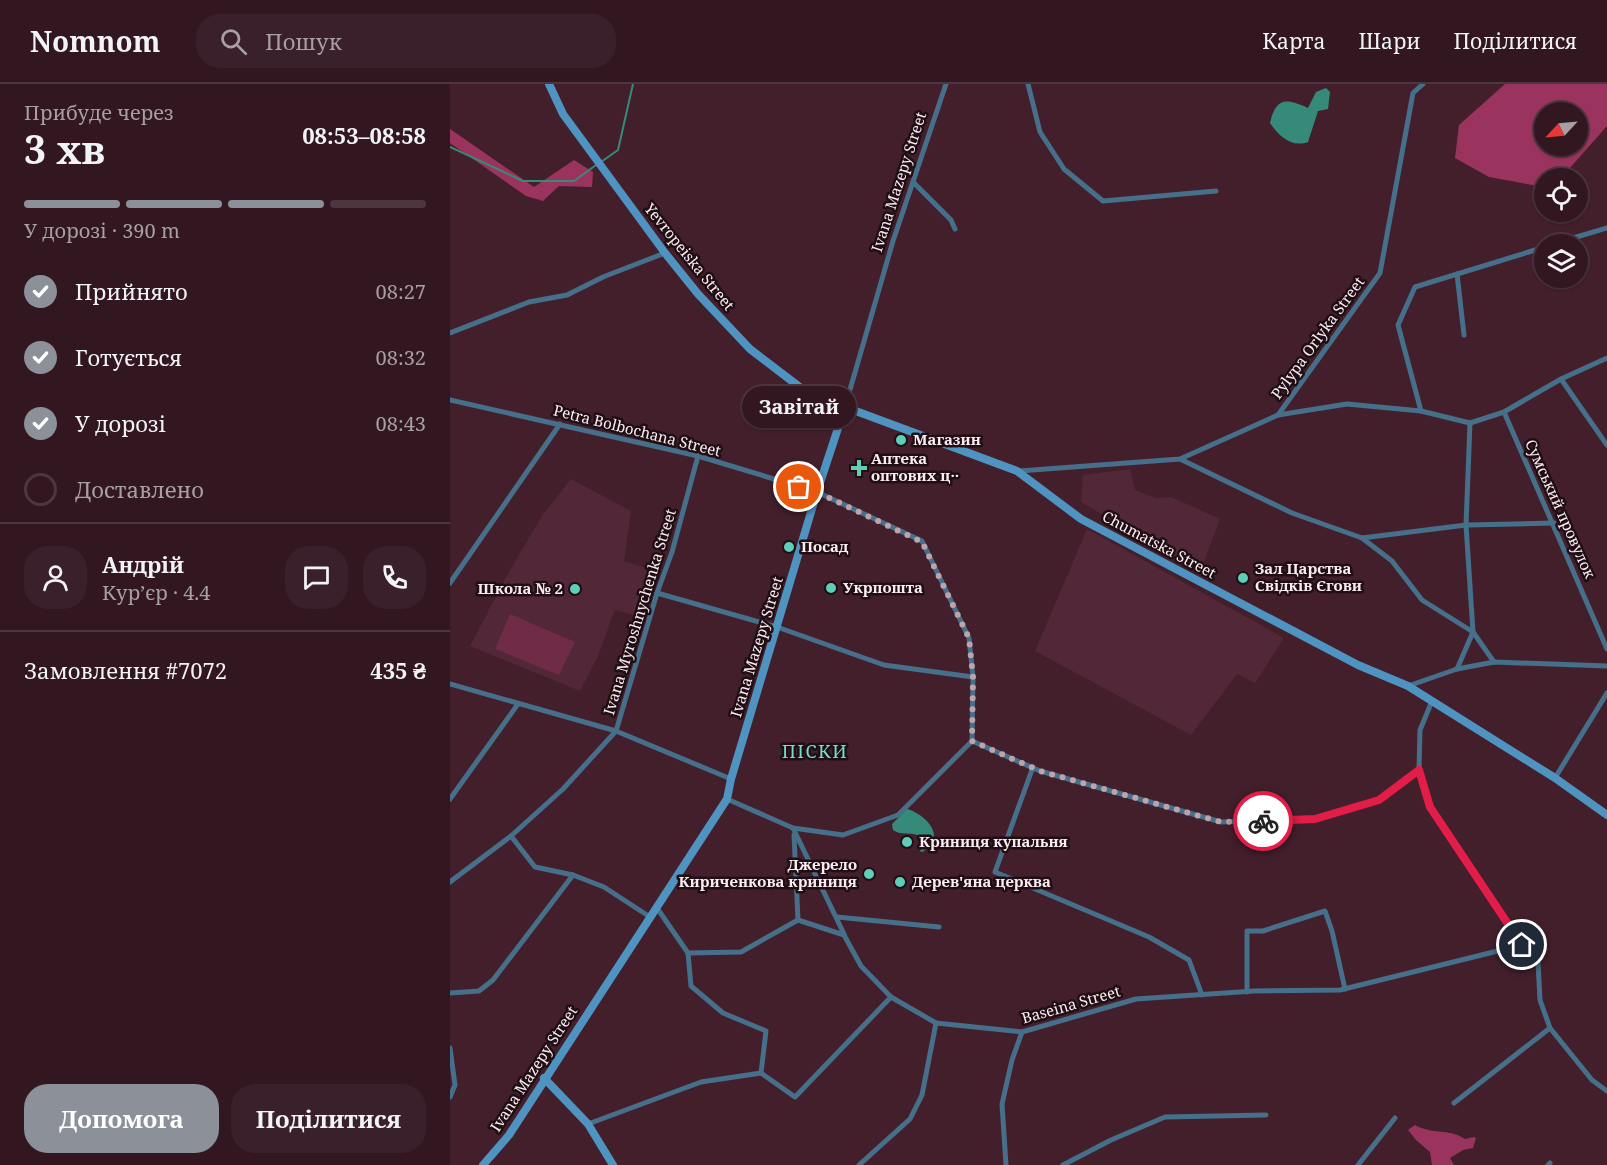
<!DOCTYPE html>
<html lang="uk">
<head>
<meta charset="utf-8">
<style>
  body { margin:0; font-family:"Noto Serif",serif; background:#3a202a; color:#f1f3f6; height:100vh; display:flex; flex-direction:column; font-size:22px; white-space:nowrap }
  * { box-sizing:border-box; margin:0 }
  p { font-size:20px; color:#a89fa5 }
  .icon { flex:none; width:33px; height:33px; fill:none; stroke:currentColor; stroke-width:2; stroke-linecap:round; stroke-linejoin:round }
  .map { position:relative; flex:1; overflow:hidden }
  .drawer { display:flex; flex-direction:column; background:#321721; width:450px }
  .drawer>* { flex:none }
  .needle { width:39px; rotate:244deg }
  .tools { position:absolute; left:1084px; top:18px; display:grid; gap:12px }
  .tools a { display:grid; place-items:center; width:54px; height:54px; border-radius:50%; background:#321721; box-shadow:0 2px 4px #0004,0 0 0 2px #4d363f; font-size:30px }
  .pin { position:absolute; display:grid; place-items:center; width:51px; height:51px; color:#fff; margin:-26px; border:3px solid #fff; border-radius:50%; box-shadow:0 2px 6px #0007 }
  .courier { position:absolute; display:grid; place-items:center; width:60px; height:60px; margin:-30px; border:4px solid #e11d48; border-radius:50%; background:#fff; color:#222; box-shadow:0 2px 8px #0007 }
  .bubble { position:absolute; height:42px; border-radius:21px; background:#321721; box-shadow:0 2px 4px #0004,0 0 0 2px #4d363f; font-size:20px; font-weight:700; line-height:42px; text-align:center }
  .overview em { font-style:normal; font-weight:700 }
  .overview div { display:flex; flex-direction:column-reverse }
  .overview { display:flex; align-items:center; justify-content:space-between; height:102px; padding:0 24px }
  h1 { font-size:39px; font-weight:700; line-height:45px }
  .bar { display:grid; grid-template-columns:repeat(4,1fr); gap:9px 6px; align-content:center; height:72px; padding:0 24px }
  .bar i { height:8px; border-radius:4px; background:#4d363f }
  .bar .current { background:#8c9099 }
  .bar p { grid-column:span 4 }
  .line { display:flex; align-items:center; gap:15px; padding:0 24px; border-top:2px solid #4d363f }
  .line div { flex:1 }
  .round { display:grid; place-items:center; flex:none; width:63px; height:63px; border-radius:24px; background:#3a202a }
  ol { padding:0 24px; list-style:none }
  li { display:flex; align-items:center; gap:18px; height:66px }
  li p { margin-inline-start:auto }
  li .icon { padding:6px; border-radius:50%; background:#8c9099; color:#fff; stroke-width:4 }
  li:last-child { color:#a89fa5 }
  li i { width:33px; height:33px; border:3px solid #4d363f; border-radius:50% }
  .button { display:flex; gap:12px; margin-top:auto; padding:12px 24px }
  .button a { flex:1; height:69px; border-radius:24px; background:#8c9099; color:#fff; font-size:24px; font-weight:700; line-height:69px; text-align:center }
  .button a+a { background:#3a202a; color:#f1f3f6 }
  header { display:flex; align-items:center; gap:36px; box-sizing:border-box; height:84px; padding:0 30px; background:#321721; border-bottom:2px solid #4d363f }
  header strong { font-size:28px }
  nav { display:flex; gap:33px; margin-inline-start:auto; font-size:21px }
  .search { width:420px; height:54px; background:#3a202a; display:flex; align-items:center; gap:15px; box-sizing:border-box; padding:0 21px; border-radius:24px; color:#a89fa5; font-size:22px }
  main { display:flex; flex:1; min-height:0 }
  .map>svg:first-child { display:block }
</style>
</head>
<body>
<header>
<strong>Nomnom</strong>
<div class="search"><svg class="icon" aria-label="search" viewBox="0 0 24 24"><circle cx="10" cy="10" r="6"/><path d="M15 15l6 6"/></svg>Пошук</div>
<nav><a>Карта</a><a>Шари</a><a>Поділитися</a></nav>
</header>
<main>
<section class="drawer">
<div class="overview"><div><h1>3 хв</h1><p>Прибуде через</p></div><em>08:53–08:58</em></div>
<div class="bar"><i class="current"></i><i class="current"></i><i class="current"></i><i></i><p>У дорозі · 390 m</p></div>
<ol>
<li><svg class="icon" aria-label="check" viewBox="0 0 24 24"><path d="M5 12l5 5 9-10"/></svg>Прийнято<p>08:27</p></li>
<li><svg class="icon" aria-label="check" viewBox="0 0 24 24"><path d="M5 12l5 5 9-10"/></svg>Готується<p>08:32</p></li>
<li><svg class="icon" aria-label="check" viewBox="0 0 24 24"><path d="M5 12l5 5 9-10"/></svg>У дорозі<p>08:43</p></li>
<li><i></i>Доставлено</li>
</ol>
<div class="line" style="height:108px"><a class="round"><svg class="icon" aria-label="person" viewBox="0 0 24 24"><circle cx="12" cy="8" r="4"/><path d="M4 21q1-7 8-7t8 7"/></svg></a><div><b>Андрій</b><p>Кур’єр · 4.4</p></div><a class="round"><svg class="icon" aria-label="chat" viewBox="0 0 24 24"><path d="M4 5h16v11H9l-5 4z"/></svg></a><a class="round"><svg class="icon" aria-label="phone" viewBox="0 0 24 24"><path d="M5 4h4l2 5-3 2q2 4 5 5l2-3 5 2v4C11 20 4 13 5 4z"/></svg></a></div>
<div class="line" style="height:78px"><div>Замовлення #7072</div><b>435 ₴</b></div>
<div class="button"><a>Допомога</a><a>Поділитися</a></div>
</section>
<div class="map">
<svg width="1157" height="1081" viewBox="0 0 1157 1081">
  <rect width="100%" height="100%" fill="#431f2c"/>
  <g fill="#522737">
    <polygon points="680,385 685,406 706,414 721,413 770,435 750,488 631,418 633,391"/>
    <polygon points="121,395 181,427 174,477 205,487 195,524 191,525 188,532 165,526 148,572 130,607 20,562 60,486 92,432"/>
    <polygon points="637,445 834,554 805,599 787,590 741,651 585,567"/>
  </g>
  <polygon fill="#702c46" points="60,530 125,558 109,591 45,565"/>
  <g fill="#9a345e" fill-rule="evenodd">
    <path d="M1055,0H1157V42L1112,93L1095,94V99L1088,102L1039,93L1005,74L1009,41ZM1095,28H1128V62H1095Z"/>
    <polygon points="0,45 84,103 124,76 143,88 142,103 109,102 93,117 76,112 0,59"/>
    <path d="M965,1041C982,1051 999,1044 1015,1055L1024,1053L1026,1054L1023,1064L1013,1066L1000,1074L1004,1081H982L980,1068L966,1056L958,1046Z"/>
  </g>
  <g fill="#368a7a">
    <path d="M876,4L880,8L878,25L868,27L858,58C841,64 829,52 820,39C826,13 836,14 858,24L866,8Z"/>
    <path d="M457,725C477,731 498,754 472,768L470,767L476,759C469,744 454,754 443,746L442,740Z"/>
  </g>
  <g fill="none" stroke-linecap="round" stroke-linejoin="round">
    <g stroke="#368a7a" stroke-width="2">
      <polyline points="0,63 73,97 124,97 146,81"/>
      <polyline points="151,78 168,66 183,0"/>
    </g>
    <g stroke="#466f8a" stroke-width="5">
      <polyline points="578,0 590,48 614,85 653,117 766,107"/>
      <polyline points="463,98 501,136 505,145"/>
      <polyline points="1103,160 1157,144"/>
      <polyline points="1007,190 1014,251"/>
      <polyline points="0,249 79,218 117,211 153,193 215,169"/>
      <polyline points="1111,295 1157,361"/>
      <polyline points="0,316 248,372 367,408 472,457 519,554 523,593 522,657 448,731 393,751 343,744 277,715"/>
      <polyline points="395,323 443,157 496,0"/>
      <polyline points="971,327 948,241 965,203 1095,163"/>
      <polyline points="1054,328 1157,565"/>
      <polyline points="828,331 897,320 971,327 1020,339 1054,328 1111,295 1157,274"/>
      <polyline points="730,375 842,429 912,454 1016,441 1104,439"/>
      <polyline points="569,387 730,375 828,331 930,189 963,9 973,0"/>
      <polyline points="912,454 942,477 972,516 1023,548 1044,578"/>
      <polyline points="0,499 110,340"/>
      <polyline points="207,509 327,543 434,581 523,593"/>
      <polyline points="1007,585 1023,548 1016,441 1020,339"/>
      <polyline points="0,600 166,647 281,695"/>
      <polyline points="958,602 1007,585 1044,578 1157,582"/>
      <polyline points="982,617 970,646 969,686 980,723 1072,861 1088,878 1090,916 1100,944 1142,996 1157,1007"/>
      <polyline points="522,657 590,687 771,738 865,735 929,716 969,686"/>
      <polyline points="583,683 545,788 699,853 739,876 752,911"/>
      <polyline points="1105,694 1157,609"/>
      <polyline points="0,715 68,620"/>
      <polyline points="343,744 394,850"/>
      <polyline points="344,751 348,836"/>
      <polyline points="61,752 85,783 123,791 154,803 200,833"/>
      <polyline points="0,798 61,752 113,705 166,647 207,509 222,468 248,372"/>
      <polyline points="207,824 238,869 291,868 348,836 394,851 411,882 441,913 486,939 572,948 686,915 804,907 890,906 1072,861"/>
      <polyline points="387,833 489,843"/>
      <polyline points="238,869 241,902 273,929 316,947 311,989"/>
      <polyline points="797,908 797,847 813,847 875,827 882,847 895,905"/>
      <polyline points="0,909 29,907 43,896 123,791"/>
      <polyline points="0,964 5,1001 0,1013"/>
      <polyline points="1004,1019 1100,944"/>
      <polyline points="138,1040 251,998 311,989 345,1013 441,913"/>
      <polyline points="409,1081 460,1035 472,1011 486,939"/>
      <polyline points="556,1081 552,1020 562,976 572,948"/>
      <polyline points="613,1081 661,1056 715,1033 816,1031"/>
      <polyline points="908,1081 945,1034"/>
      <polyline points="1098,1081 1100,1079"/>
    </g>
    <g stroke="#4f94c0" stroke-width="8">
      <polyline points="99,0 113,30 215,169 248,210 300,265 351,304 395,323 567,387 631,435 908,581 958,602 1105,694 1157,731"/>
      <polyline points="94,994 138,1040 163,1081"/>
      <polyline points="33,1081 59,1051 277,715 281,695 367,408 395,323"/>
    </g>
  </g>
  <g fill="none" stroke-linecap="round" stroke-linejoin="round">
    <polyline stroke="#bba4ac" stroke-width="6" stroke-dasharray="0 10.8" points="349,403 367,408 472,458 519,554 523,593 522,657 590,687 771,738 813,737"/>
    <polyline stroke="#e11d48" stroke-width="8" points="813,737 865,735 929,716 969,686 980,723 1072,861"/>
  </g>
  <g fill="#5eceb8" stroke="#1f0f15" stroke-width="2">
    <circle cx="451" cy="356" r="6"/>
    <path d="M406 375h6v6h6v6h-6v6h-6v-6h-6v-6h6z"/>
    <circle cx="339" cy="463" r="6"/>
    <circle cx="793" cy="494" r="6"/>
    <circle cx="381" cy="504" r="6"/>
    <circle cx="125" cy="505" r="6"/>
    <circle cx="457" cy="758" r="6"/>
    <circle cx="419" cy="790" r="6"/>
    <circle cx="450" cy="798" r="6"/>
  </g>
  <g text-anchor="middle" stroke-width="5" stroke-linejoin="round" paint-order="stroke">
    <g font-size="15" fill="#fcecf1" stroke="#1f0f15">
      <text transform="translate(449 98) rotate(-72)" y="5">Ivana Mazepy Street</text>
      <text transform="translate(239 173) rotate(51)" y="5">Yevropeiska Street</text>
      <text transform="translate(868 254) rotate(-54)" y="5">Pylypa Orlyka Street</text>
      <text transform="translate(187 347) rotate(14)" y="5">Petra Bolbochana Street</text>
      <text transform="translate(1110 425) rotate(66)" y="5">Сумський провулок</text>
      <text transform="translate(709 461) rotate(28)" y="5">Chumatska Street</text>
      <text transform="translate(190 528) rotate(-73)" y="5">Ivana Myroshnychenka Street</text>
      <text transform="translate(307 563) rotate(-73)" y="5">Ivana Mazepy Street</text>
      <text transform="translate(621 921) rotate(-16)" y="5">Baseina Street</text>
      <text transform="translate(84 985) rotate(-57)" y="5">Ivana Mazepy Street</text>
    </g>
    <g font-size="15" font-weight="bold" fill="#fcecf1" stroke="#1f0f15" text-anchor="start">
      <text x="463" y="361">Магазин</text>
      <text x="421" y="380">Аптека<tspan x="421" dy="17">оптових ц‥</tspan></text>
      <text x="351" y="468">Посад</text>
      <text x="805" y="490">Зал Царства<tspan x="805" dy="17">Свідків Єгови</tspan></text>
      <text x="393" y="509">Укрпошта</text>
      <text x="113" y="510" text-anchor="end">Школа № 2</text>
      <text x="469" y="763">Криниця купальня</text>
      <text x="407" y="786" text-anchor="end">Джерело<tspan x="407" dy="17">Кириченкова криниця</tspan></text>
      <text x="462" y="803">Дерев'яна церква</text>
    </g>
    <g font-size="18" letter-spacing="1.5" fill="#78ddc8" stroke="#1f0f15">
      <text x="365" y="674">ПІСКИ</text>
    </g>
  </g>
</svg>
<div class="tools">
<a><svg class="needle" viewBox="-14 -14 28 28"><path d="M0-13l5 13h-10z" fill="#e53935"/><path d="M0 13l5-13h-10z" fill="#a89fa5"/></svg></a>
<a><svg class="icon" aria-label="locate" viewBox="0 0 24 24"><circle cx="12" cy="12" r="6"/><path d="M12 2v4M12 18v4M2 12h4M18 12h4"/></svg></a>
<a><svg class="icon" aria-label="layers" viewBox="0 0 24 24"><path d="M12 4l9 5-9 5-9-5zM3 14l9 5 9-5"/></svg></a>
</div>
<div class="pin" style="left:349px;top:403px;background:#ea580c"><svg class="icon" aria-label="bag" viewBox="0 0 24 24"><path d="M5 8h14l-1 12H6zM9 8a3 3 0 0 1 6 0"/></svg></div>
<div class="pin" style="left:1072px;top:861px;background:#1f2937"><svg class="icon" aria-label="home" viewBox="0 0 24 24"><path d="M3 11l9-7 9 7M6 9v11h12V9"/></svg></div>
<div class="courier" style="left:813px;top:737px"><svg class="icon" aria-label="bike" viewBox="0 0 24 24"><circle cx="6" cy="16" r="4"/><circle cx="18" cy="16" r="4"/><path d="M6 16l4-8h5l3 8M10 8l3 8H6M13 5h3"/></svg></div>
<div class="bubble" style="left:292px;top:302px;width:114px">Завітай</div>
</div>
</main>
</body>
</html>
